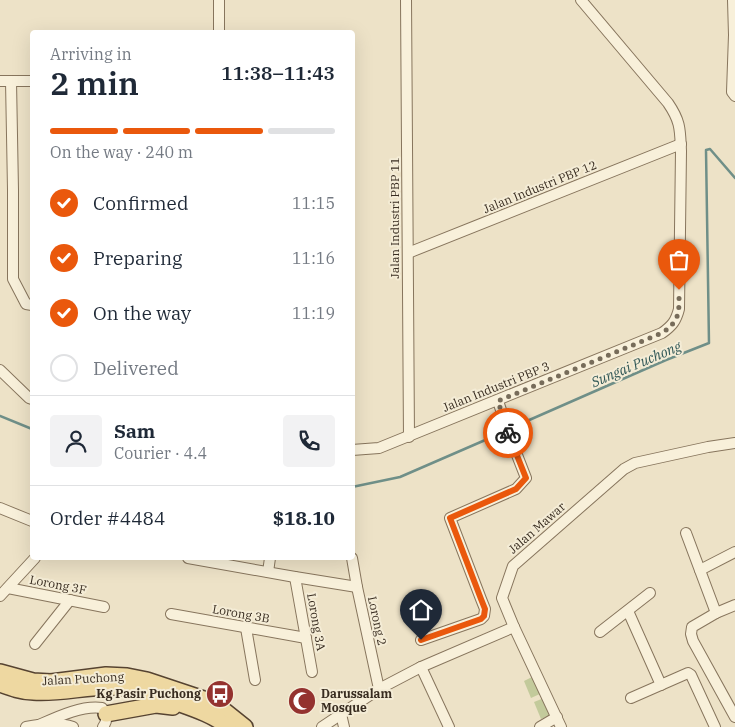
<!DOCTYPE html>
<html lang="en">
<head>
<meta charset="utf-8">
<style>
  body { margin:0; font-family:"IBM Plex Serif",serif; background:#f2f2f3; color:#1f2937; height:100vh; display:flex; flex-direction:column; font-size:19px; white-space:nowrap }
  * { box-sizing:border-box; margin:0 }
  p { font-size:16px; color:#747a83 }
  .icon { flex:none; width:28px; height:28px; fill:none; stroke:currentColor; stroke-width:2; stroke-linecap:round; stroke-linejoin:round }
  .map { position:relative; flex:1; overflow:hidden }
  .sheet { position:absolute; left:30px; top:30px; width:325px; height:530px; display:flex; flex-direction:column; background:#fff; border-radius:5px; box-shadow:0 5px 20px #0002 }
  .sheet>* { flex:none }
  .pin { position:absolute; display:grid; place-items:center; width:42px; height:42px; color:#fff; margin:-51px -21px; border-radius:50% 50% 50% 0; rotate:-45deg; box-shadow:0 0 5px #0007 }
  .pin .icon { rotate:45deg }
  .courier { position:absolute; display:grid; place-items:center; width:50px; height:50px; margin:-25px; border:4px solid #ea580c; border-radius:50%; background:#fff; color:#222; box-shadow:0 1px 6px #0007 }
  .head em { font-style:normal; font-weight:600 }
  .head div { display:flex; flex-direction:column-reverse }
  .head { display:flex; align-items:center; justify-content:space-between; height:85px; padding:0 20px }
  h1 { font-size:32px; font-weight:600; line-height:38px }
  .bar { display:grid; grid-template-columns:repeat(4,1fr); gap:8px 5px; align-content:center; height:60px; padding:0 20px }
  .bar i { height:6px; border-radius:4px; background:#e0e1e3 }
  .bar .selected { background:#ea580c }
  .bar p { grid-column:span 4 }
  .line { display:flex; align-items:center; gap:12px; padding:0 20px; border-top:1px solid #e0e1e3 }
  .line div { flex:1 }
  .round { display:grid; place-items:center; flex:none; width:52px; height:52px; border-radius:5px; background:#f2f2f3 }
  ol { padding:0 20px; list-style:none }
  li { display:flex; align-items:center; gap:15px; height:55px }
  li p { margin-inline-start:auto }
  li .icon { padding:5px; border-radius:50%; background:#ea580c; color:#fff; stroke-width:4 }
  li:last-child { color:#747a83 }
  li i { width:28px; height:28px; border:2px solid #e0e1e3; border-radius:50% }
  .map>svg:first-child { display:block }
</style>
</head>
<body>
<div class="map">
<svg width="735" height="727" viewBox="0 0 735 727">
  <rect width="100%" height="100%" fill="#ede2c7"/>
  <g fill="#c3ca9b">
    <polygon points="534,676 542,693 531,698 524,681"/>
    <polygon points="544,698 551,715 541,719 534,702"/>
  </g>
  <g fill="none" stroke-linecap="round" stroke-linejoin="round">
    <g stroke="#6f8f88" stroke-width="2.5">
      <polyline points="0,416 32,429"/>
      <polyline points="511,428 666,360 709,343 706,150 710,149 735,178"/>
      <polyline points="352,487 400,477 506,431"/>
    </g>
    <defs>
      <g id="street">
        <polyline points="219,0 219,32"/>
        <polyline points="406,0 409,437"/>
        <polyline points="733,0 734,35 732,92 735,96"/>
        <polyline points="0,81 32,81"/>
        <polyline points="11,81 13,190 13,279 26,304 32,305"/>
        <polyline points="408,253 681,144"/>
        <polyline points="0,370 29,398 32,399"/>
        <path d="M352,450L379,448L662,333C672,326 676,321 679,309L681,151C680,130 681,122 668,103L581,0"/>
        <polyline points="0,508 32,521"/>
        <polyline points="686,533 716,613"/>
        <polyline points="188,558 295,577 357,587"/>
        <polyline points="352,558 357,587 379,689"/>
        <polyline points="700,570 735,552"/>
        <polyline points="268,572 270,558"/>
        <polyline points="295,577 312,672"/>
        <polyline points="8,588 104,607"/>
        <polyline points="0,596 35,558"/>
        <polyline points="735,605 716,613 692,627 691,634 693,641 735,717"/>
        <polyline points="628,611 661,685"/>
        <polyline points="171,614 306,638"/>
        <polyline points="246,628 255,680"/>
        <polyline points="600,632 650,593"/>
        <polyline points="421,640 481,619 484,616 485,609 481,599 450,518 516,489 526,478 510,437 498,401"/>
        <polyline points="35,644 70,600"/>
        <polyline points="421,667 449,727"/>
        <polyline points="631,698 688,673 691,675 715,727"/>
        <polyline points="341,714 344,727"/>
        <path d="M39,725C57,717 82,705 102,708C107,715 108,720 103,727"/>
        <path d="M26,727C41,724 58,722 73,727"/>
        <polyline points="322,727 379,689 421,667 514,627"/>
        <polyline points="540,727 557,717"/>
        <polyline points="561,727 514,627 502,598 513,566 624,469 635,463 708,447 735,443"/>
      </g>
      <g id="primary">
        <polyline points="0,672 33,681 51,682 106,675 127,676 147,680 201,698 220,707 245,727"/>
        <path d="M0,684C11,688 22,692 33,692C59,694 84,687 110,687C135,687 157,696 180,704C197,710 214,716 228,727"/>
        <polyline points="106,714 156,705 173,707"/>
      </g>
    </defs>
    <use href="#street" stroke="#87755d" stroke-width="12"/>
    <use href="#primary" stroke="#564331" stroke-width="18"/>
    <use href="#street" stroke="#f8f0da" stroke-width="10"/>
    <use href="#primary" stroke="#eed8a1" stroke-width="15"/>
  </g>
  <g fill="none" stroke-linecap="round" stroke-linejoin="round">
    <path stroke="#776c5a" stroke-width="5" stroke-dasharray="0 9" d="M508,433L498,401L662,333C681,320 679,311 679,290"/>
    <polyline stroke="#ea580c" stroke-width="6" points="421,640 481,619 484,616 485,609 481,599 450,518 516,489 526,478 508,433"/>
  </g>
  <defs>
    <symbol id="bus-disc" viewBox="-11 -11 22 22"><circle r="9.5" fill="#94322f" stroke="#f4ecd6"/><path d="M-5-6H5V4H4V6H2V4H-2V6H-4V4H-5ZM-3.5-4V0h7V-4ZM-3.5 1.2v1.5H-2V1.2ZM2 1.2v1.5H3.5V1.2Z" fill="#fff"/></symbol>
    <symbol id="mosque-disc" viewBox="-11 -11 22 22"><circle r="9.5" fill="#94322f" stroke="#f4ecd6"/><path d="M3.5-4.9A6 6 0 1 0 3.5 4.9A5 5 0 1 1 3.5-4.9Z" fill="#fff"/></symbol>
  </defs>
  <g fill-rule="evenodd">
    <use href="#bus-disc" x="204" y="678" width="32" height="32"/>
    <use href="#mosque-disc" x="286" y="685" width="32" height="32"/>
  </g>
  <g text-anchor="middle" stroke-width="4" stroke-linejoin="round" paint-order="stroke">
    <g font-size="12" fill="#382c20" stroke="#f4ecd6">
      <text transform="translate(540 187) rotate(-22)" y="4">Jalan Industri PBP 12</text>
      <text transform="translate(395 218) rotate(-90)" y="4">Jalan Industri PBP 11</text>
      <text transform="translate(496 387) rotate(-22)" y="4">Jalan Industri PBP 3</text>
      <text transform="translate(537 528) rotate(-41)" y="4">Jalan Mawar</text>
      <text transform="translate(58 585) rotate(11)" y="4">Lorong 3F</text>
      <text transform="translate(241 614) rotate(10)" y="4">Lorong 3B</text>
      <text transform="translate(377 621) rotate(78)" y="4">Lorong 2</text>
      <text transform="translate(316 622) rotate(80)" y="4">Lorong 3A</text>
      <text transform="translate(83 679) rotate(-3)" y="4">Jalan Puchong</text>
    </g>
    <g font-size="12" font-weight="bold" fill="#382c20" stroke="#f4ecd6" text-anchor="end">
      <text x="201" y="698">Kg Pasir Puchong</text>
      <text x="321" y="698" text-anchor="start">Darussalam<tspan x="321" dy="14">Mosque</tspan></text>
    </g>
    <g font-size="14" font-style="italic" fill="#305756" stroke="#f4ecd6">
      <text transform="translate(636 364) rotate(-23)" y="5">Sungai Puchong</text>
    </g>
  </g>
</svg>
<div class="pin" style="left:679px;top:290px;background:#ea580c"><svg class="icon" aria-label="bag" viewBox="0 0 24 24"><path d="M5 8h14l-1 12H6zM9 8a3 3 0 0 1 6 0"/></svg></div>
<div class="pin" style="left:421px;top:640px;background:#1f2937"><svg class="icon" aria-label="home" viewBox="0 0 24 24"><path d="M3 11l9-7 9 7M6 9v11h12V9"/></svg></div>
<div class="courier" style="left:508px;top:433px"><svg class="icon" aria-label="bike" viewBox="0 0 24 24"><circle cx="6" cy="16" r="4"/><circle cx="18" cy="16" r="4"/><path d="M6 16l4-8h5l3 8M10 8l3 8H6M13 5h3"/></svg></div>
<section class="sheet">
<div class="head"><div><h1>2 min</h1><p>Arriving in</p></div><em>11:38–11:43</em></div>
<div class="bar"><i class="selected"></i><i class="selected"></i><i class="selected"></i><i></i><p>On the way · 240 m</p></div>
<ol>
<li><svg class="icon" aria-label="check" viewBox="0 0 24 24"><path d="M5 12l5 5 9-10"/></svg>Confirmed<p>11:15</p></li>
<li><svg class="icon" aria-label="check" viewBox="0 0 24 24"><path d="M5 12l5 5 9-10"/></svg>Preparing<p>11:16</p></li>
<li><svg class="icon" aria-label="check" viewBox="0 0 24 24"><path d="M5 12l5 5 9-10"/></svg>On the way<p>11:19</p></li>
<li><i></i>Delivered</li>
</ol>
<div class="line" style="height:90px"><a class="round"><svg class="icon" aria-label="person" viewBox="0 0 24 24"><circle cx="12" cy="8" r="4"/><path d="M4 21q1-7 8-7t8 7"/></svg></a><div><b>Sam</b><p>Courier · 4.4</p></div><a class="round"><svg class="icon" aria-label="phone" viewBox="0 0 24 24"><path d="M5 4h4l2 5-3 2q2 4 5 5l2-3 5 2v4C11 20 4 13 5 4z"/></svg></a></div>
<div class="line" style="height:65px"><div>Order #4484</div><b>$18.10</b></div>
</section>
</div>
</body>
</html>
